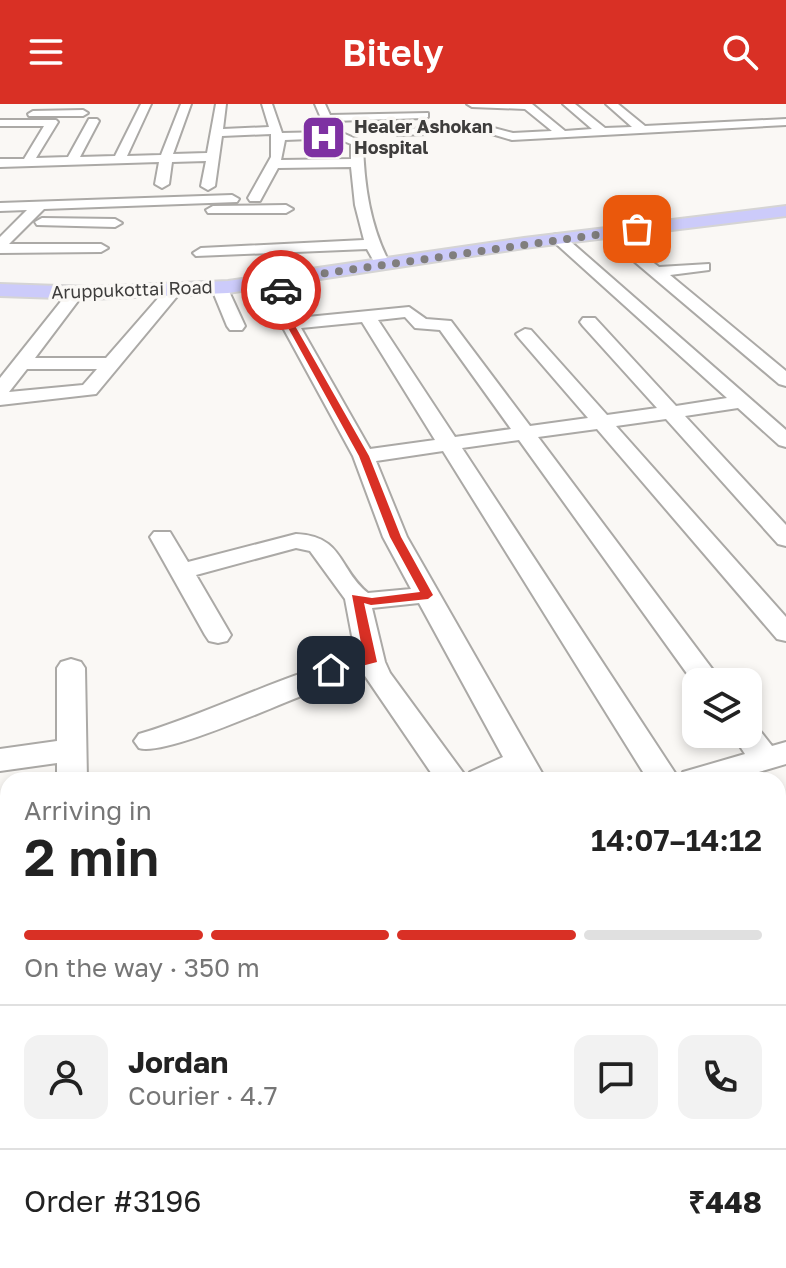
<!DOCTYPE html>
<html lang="en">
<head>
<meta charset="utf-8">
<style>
  body { margin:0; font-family:"Golos Text",sans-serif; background:#f2f2f2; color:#222; height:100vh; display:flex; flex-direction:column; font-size:30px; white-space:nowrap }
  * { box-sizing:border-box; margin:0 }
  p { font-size:26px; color:#767676 }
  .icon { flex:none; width:44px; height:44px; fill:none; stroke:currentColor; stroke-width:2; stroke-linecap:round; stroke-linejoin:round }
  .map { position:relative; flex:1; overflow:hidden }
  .panel { position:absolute; left:0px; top:668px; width:786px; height:496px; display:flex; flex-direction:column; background:#fff; border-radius:24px 24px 0 0; box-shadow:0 4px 12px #0003 }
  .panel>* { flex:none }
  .fabs { position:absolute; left:682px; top:564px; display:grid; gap:16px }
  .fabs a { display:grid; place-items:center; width:80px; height:80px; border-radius:16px; background:#fff; box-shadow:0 4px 12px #0003; font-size:40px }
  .pin { position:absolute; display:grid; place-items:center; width:68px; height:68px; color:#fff; margin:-34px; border-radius:16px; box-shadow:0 4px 12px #0006 }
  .courier { position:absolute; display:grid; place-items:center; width:80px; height:80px; margin:-40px; border:6px solid #d93025; border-radius:50%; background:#fff; color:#222; box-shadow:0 2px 10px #0007 }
  .summary em { font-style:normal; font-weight:600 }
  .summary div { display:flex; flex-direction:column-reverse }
  .summary { display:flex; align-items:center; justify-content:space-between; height:136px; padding:0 24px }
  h1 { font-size:52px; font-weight:600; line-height:60px }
  .bar { display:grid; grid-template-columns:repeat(4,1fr); gap:12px 8px; align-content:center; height:96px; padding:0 24px }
  .bar i { height:10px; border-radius:6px; background:#e0e0e0 }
  .bar .selected { background:#d93025 }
  .bar p { grid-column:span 4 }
  .line { display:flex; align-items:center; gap:20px; padding:0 24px; border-top:2px solid #e0e0e0 }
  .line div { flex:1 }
  .round { display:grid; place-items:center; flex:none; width:84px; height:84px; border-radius:16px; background:#f2f2f2 }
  header { display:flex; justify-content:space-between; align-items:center; height:104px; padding:0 24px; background:#d93025; color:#fff; font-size:36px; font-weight:600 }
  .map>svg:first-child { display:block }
</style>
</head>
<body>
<header><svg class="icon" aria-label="menu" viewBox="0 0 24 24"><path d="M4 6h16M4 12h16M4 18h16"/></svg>Bitely<svg class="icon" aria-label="search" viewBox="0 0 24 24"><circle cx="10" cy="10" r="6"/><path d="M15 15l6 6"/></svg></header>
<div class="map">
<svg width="786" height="1164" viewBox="0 0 786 1164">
  <rect width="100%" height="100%" fill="#faf8f5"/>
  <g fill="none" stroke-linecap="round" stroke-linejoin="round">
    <defs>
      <g id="minor">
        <path d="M141,0H151L127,52L161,51L181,0H191L173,50L207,49L216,0H226L223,25L269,23L262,0H272L282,29L327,28L315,0H325L330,11L428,9V13L424,14L333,17L338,27L363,38C364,81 370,122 390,160L387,163H377L367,145L196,152L193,149L201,144L364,136L355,101L351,63L278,64L260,97H250L248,94L271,53V30L222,32L215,82L208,86L201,82L206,57L172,58L169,80L162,84L155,80L159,58L0,63V55H24L44,22H0V16H56L58,18L36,54L68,53L89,15H97L99,17L80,53L115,52ZM336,34L351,40V55L281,56L285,36Z"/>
        <polygon points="467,0 532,0 565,27 592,25 563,0 575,0 605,24 632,23 606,0 618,0 645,22 786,15 786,21 512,36 485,28 398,31 392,28 398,25 486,22 513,29 552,27 525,5 472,3"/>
        <polygon points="33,7 83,6 88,9 83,12 29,12 28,10"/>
        <polygon points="232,91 239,95 237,98 44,105 9,140 101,140 108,144 101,148 0,149 0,133 27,106 0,107 0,99"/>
        <polygon points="213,102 286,101 293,105 286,109 208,109 206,106"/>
        <polygon points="42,114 115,115 122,119 115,123 37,121 35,118"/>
        <polygon points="608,124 659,163 709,160 709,166 670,171 786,267 786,282 779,280 603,131 601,128"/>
        <path d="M558,130L563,131L786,326V343L779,341L738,304L685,312L786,421V442L778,440L666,315L616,322L786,513V537L777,535L597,325L538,333L722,578H696V582L519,336L462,344L679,675L683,668L745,650L732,630H748V620L757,623L772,642L786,638V660L732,676H648L443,347L376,357L407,433L546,676H516L514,673L508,676H436L363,569C317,581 170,654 139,644L134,637L139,630C213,608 281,571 356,553L345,495L310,447L296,444L196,471L231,531L227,537L218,539L209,537L205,531L150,433L154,428H170L188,458L296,430C344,432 338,465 368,489L411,485L383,433L353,352L281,220L270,176L272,173L278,171L286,176L297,214L409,203L426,215L451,217L530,322L588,314L519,234L516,230L525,225L531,226L607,311L657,304L583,222L580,218L583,214H595L676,302L727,294L553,137V131ZM405,213L415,224L440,226L511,325L455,333L378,216ZM362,218L435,336L370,345L301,224ZM419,499L503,653L470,668L467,674L390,569L385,558L372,504Z"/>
        <polygon points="219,178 227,183 245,222 242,226 230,226 227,222 211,183"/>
        <path d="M173,182L179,184V190L96,290L0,301V274L70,186H82L84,189L35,254H106L167,184ZM27,265H97L83,281L9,288Z"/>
        <polygon points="71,555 81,558 85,564 87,676 57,676 57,659 0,667 0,645 57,637 57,564 61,558"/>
        <polygon points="786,705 786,731 778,733 778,707"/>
        <polygon points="0,728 8,731 8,762 0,759"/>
        <polygon points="8,947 8,986 0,989 0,951"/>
        <polygon points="786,974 786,1014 778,1017 778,977"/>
        <polygon points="376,1156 424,1156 428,1164 380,1164"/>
        <polygon points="592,1156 641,1156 637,1164 588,1164"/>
        <polygon points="684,1156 734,1156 738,1164 688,1164"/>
      </g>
      <polygon id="major" points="786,102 786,112 524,144 228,189 89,195 0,192 0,180 89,183 228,177 524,134"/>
    </defs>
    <use href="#minor" stroke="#aba9a6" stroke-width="4"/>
    <use href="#major" stroke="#d5d4d4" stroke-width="4"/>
    <use href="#minor" fill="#fff" fill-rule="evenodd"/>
    <use href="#major" fill="#cccbfa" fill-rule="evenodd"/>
  </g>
  <polygon fill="#d93025" points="281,184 284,186 294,220 369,352 401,433 433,491 428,495 371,501 364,499 377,558 331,570 324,566 326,563 364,555 352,491 372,494 420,488 390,433 359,352 286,220 277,186"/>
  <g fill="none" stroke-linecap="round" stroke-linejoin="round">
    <polyline stroke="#807e7d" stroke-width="8" stroke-dasharray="0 14.4" points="281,186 278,176 637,125"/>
  </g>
  <defs>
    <symbol id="hospital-square" viewBox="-11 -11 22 22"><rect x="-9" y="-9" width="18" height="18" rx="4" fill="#7e31a2" stroke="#faf8f5"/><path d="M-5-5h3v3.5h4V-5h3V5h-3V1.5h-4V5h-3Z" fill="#fff"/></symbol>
  </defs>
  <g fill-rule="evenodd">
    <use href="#hospital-square" x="298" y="8" width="51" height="51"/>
  </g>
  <g text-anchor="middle" stroke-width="7" stroke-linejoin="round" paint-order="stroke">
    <g font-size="18" font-weight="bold" fill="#3e3d3c" stroke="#faf8f5" text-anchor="start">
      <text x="354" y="29">Healer Ashokan<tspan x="354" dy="21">Hospital</tspan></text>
    </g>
    <g font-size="18" fill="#3e3d3c" stroke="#faf8f5">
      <text transform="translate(132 186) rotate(-2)" y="6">Aruppukottai Road</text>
    </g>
  </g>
</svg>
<div class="fabs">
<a><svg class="icon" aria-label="layers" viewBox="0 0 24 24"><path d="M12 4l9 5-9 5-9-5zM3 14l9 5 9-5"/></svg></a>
</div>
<div class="pin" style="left:637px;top:125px;background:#ea580c"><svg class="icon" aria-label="bag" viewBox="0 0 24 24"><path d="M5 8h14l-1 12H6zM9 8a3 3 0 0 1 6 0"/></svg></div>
<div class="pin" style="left:331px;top:566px;background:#1f2937"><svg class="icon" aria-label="home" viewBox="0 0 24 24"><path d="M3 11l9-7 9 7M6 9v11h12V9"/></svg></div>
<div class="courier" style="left:281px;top:186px"><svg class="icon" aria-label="car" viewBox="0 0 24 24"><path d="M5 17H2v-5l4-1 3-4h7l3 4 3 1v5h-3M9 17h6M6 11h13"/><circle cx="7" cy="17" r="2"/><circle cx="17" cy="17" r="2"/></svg></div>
<section class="panel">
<div class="summary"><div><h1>2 min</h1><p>Arriving in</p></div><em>14:07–14:12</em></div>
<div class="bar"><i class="selected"></i><i class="selected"></i><i class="selected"></i><i></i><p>On the way · 350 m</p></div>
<div class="line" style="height:144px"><a class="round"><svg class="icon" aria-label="person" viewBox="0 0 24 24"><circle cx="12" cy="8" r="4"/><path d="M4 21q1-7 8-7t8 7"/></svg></a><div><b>Jordan</b><p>Courier · 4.7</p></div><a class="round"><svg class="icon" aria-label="chat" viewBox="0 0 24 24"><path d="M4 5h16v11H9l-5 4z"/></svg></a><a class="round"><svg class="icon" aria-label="phone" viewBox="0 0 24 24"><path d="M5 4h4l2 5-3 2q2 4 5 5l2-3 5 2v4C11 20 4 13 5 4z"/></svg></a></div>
<div class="line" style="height:104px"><div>Order #3196</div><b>₹448</b></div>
</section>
</div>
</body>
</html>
